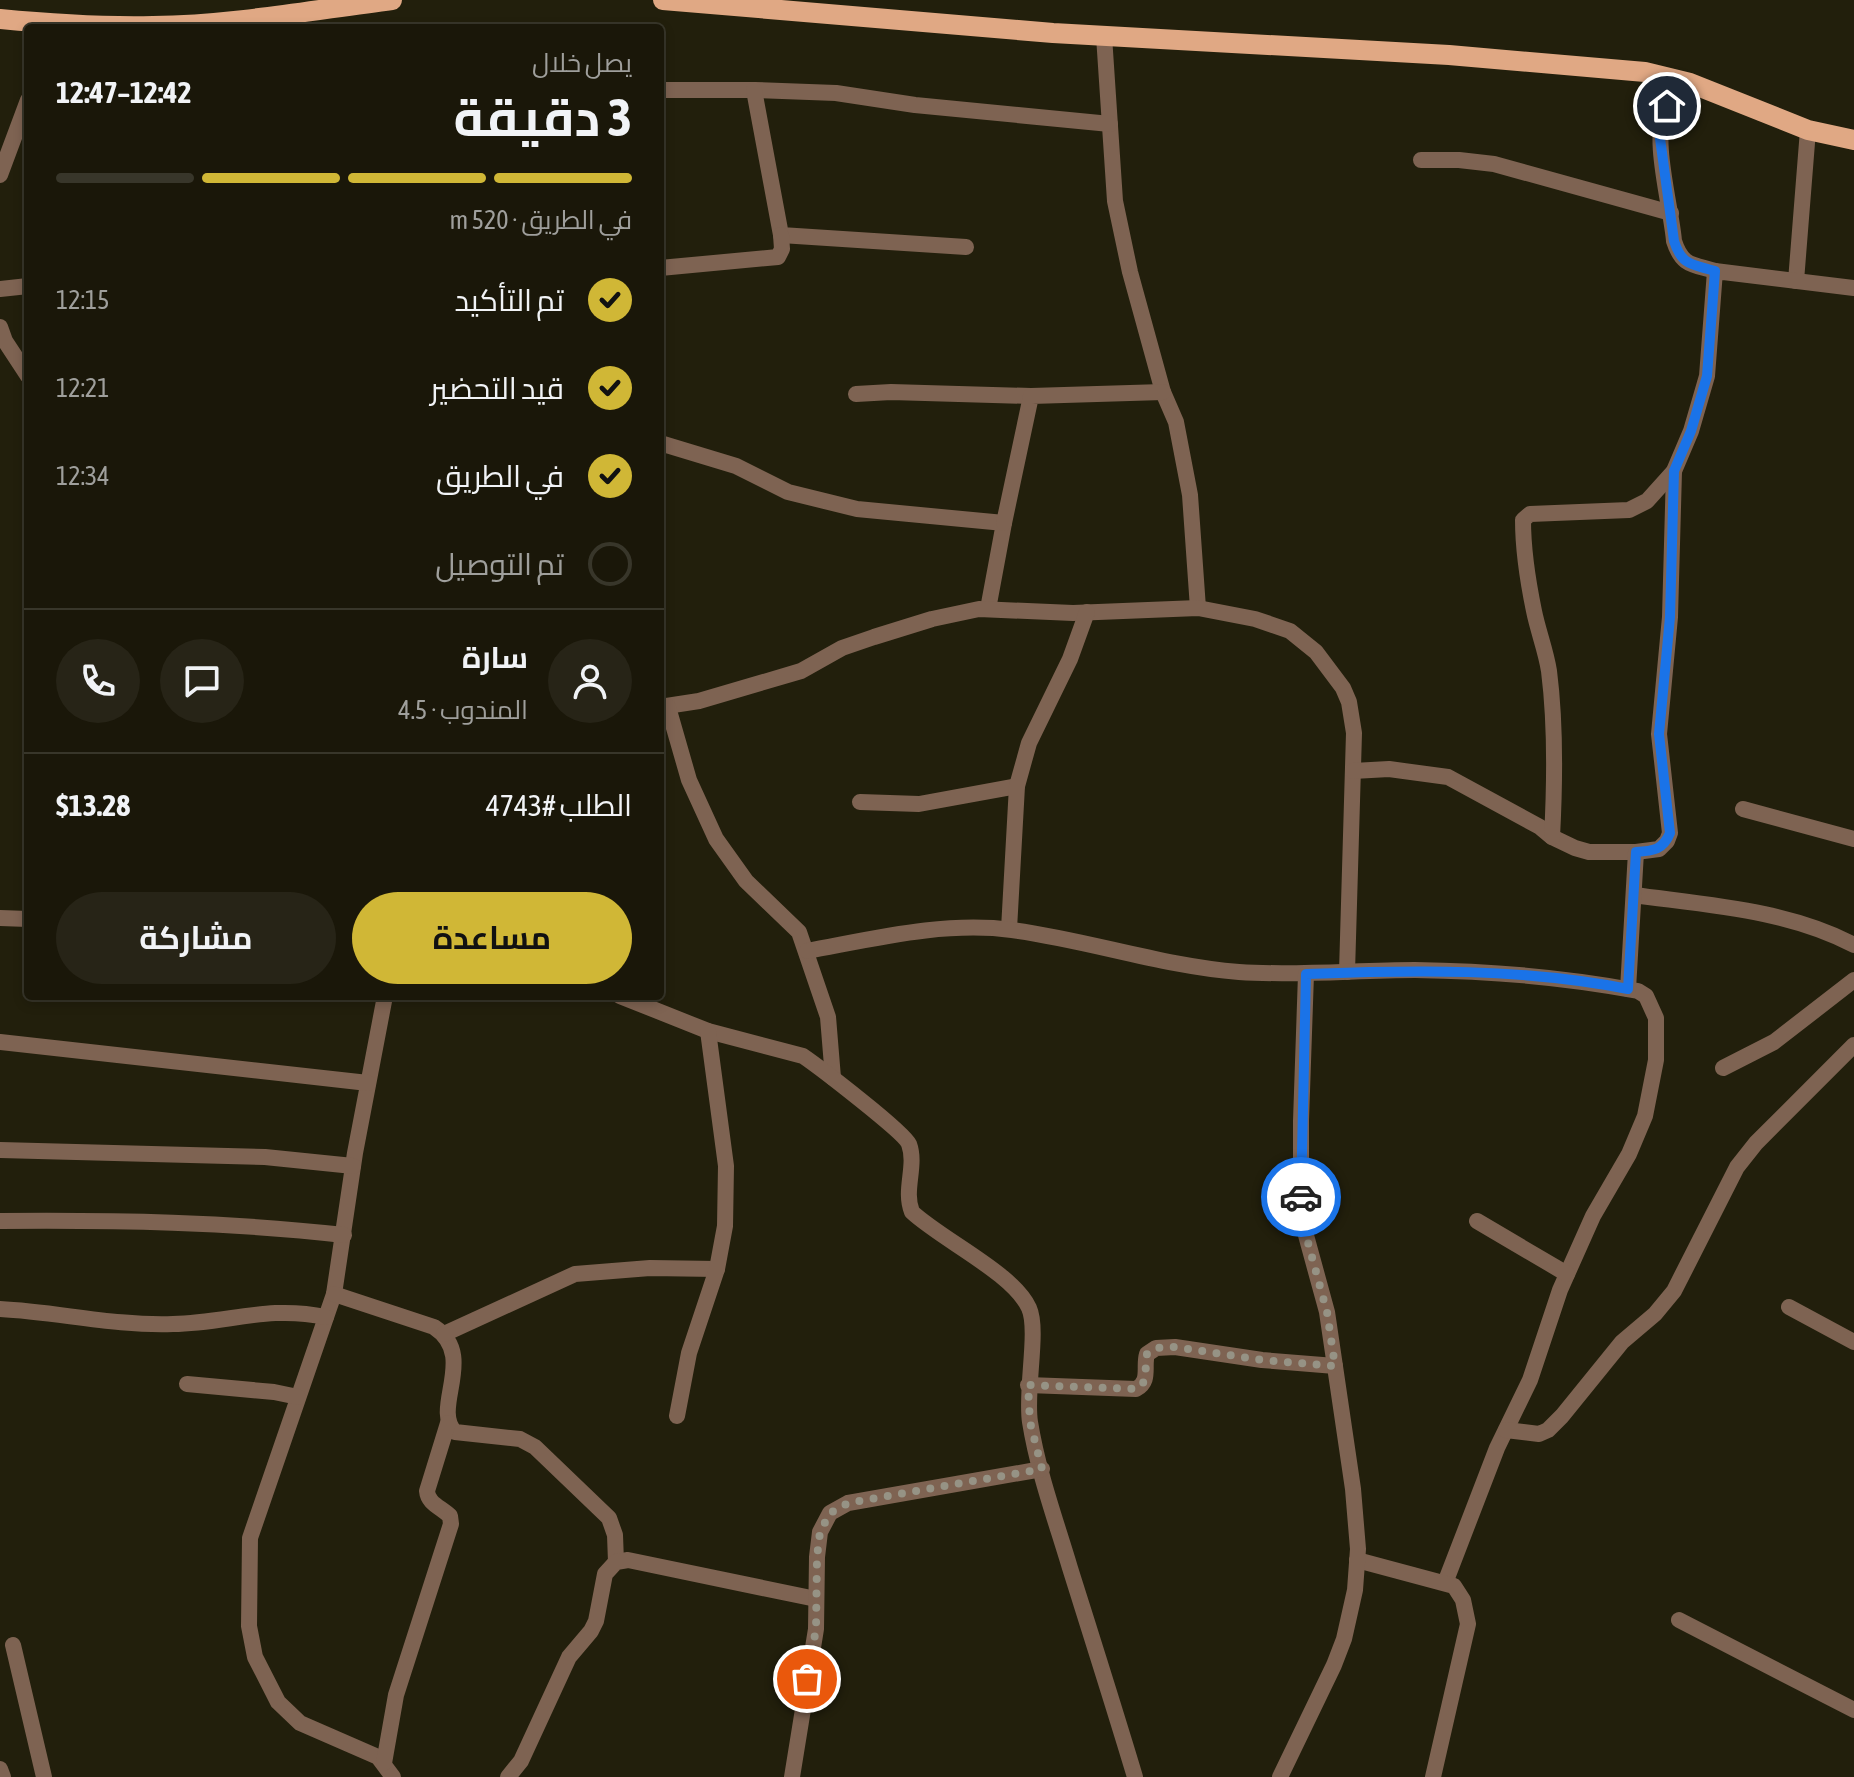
<!DOCTYPE html>
<html lang="ar">
<head>
<meta charset="utf-8">
<style>
  body { margin:0; font-family:"Asap Condensed",Cairo,sans-serif; background:#272417; color:#f1f3f6; direction:rtl; height:100vh; display:flex; flex-direction:column; font-size:30px; white-space:nowrap }
  * { box-sizing:border-box; margin:0 }
  p { font-size:26px; color:#9f9f9c }
  .icon { flex:none; width:44px; height:44px; fill:none; stroke:currentColor; stroke-width:2; stroke-linecap:round; stroke-linejoin:round }
  .map { position:relative; flex:1; overflow:hidden; direction:ltr }
  .details { position:absolute; left:24px; top:24px; width:640px; height:976px; display:flex; flex-direction:column; background:#1a1709; border-radius:8px; box-shadow:0 4px 12px #0003,0 0 0 2px #38362a; direction:rtl }
  .details>* { flex:none }
  .pin { position:absolute; display:grid; place-items:center; width:68px; height:68px; color:#fff; margin:-34px; border:4px solid #fff; border-radius:50%; box-shadow:0 2px 8px #0007 }
  .courier { position:absolute; display:grid; place-items:center; width:80px; height:80px; margin:-40px; border:6px solid #1a73e8; border-radius:50%; background:#fff; color:#222; box-shadow:0 2px 10px #0007 }
  .summary em { font-style:normal; font-weight:700 }
  .summary div { display:flex; flex-direction:column-reverse }
  .summary { display:flex; align-items:center; justify-content:space-between; height:136px; padding:0 32px }
  h1 { font-size:52px; font-weight:700; line-height:60px }
  .bar { display:grid; grid-template-columns:repeat(4,1fr); gap:12px 8px; align-content:center; height:96px; padding:0 32px }
  .bar i { height:10px; border-radius:6px; background:#38362a }
  .bar .current { background:#d0b736 }
  .bar p { grid-column:span 4 }
  .line { display:flex; align-items:center; gap:20px; padding:0 32px; border-top:2px solid #38362a }
  .line div { flex:1 }
  .round { display:grid; place-items:center; flex:none; width:84px; height:84px; border-radius:42px; background:#272417 }
  ol { padding:0 32px; list-style:none }
  li { display:flex; align-items:center; gap:24px; height:88px }
  li p { margin-inline-start:auto }
  li .icon { padding:8px; border-radius:50%; background:#d0b736; color:#111; stroke-width:4 }
  li:last-child { color:#9f9f9c }
  li i { width:44px; height:44px; border:4px solid #38362a; border-radius:50% }
  .button { display:flex; gap:16px; margin-top:auto; padding:16px 32px }
  .button a { flex:1; height:92px; border-radius:48px; background:#d0b736; color:#111; font-size:32px; font-weight:700; line-height:92px; text-align:center }
  .button a+a { background:#272417; color:#f1f3f6 }
  .map>svg:first-child { display:block }
</style>
</head>
<body>
<div class="map">
<svg width="1854" height="1777" viewBox="0 0 1854 1777">
  <rect width="100%" height="100%" fill="#221f0c"/>
  <g fill="none" stroke-linecap="round" stroke-linejoin="round">
    <g stroke="#7e6352" stroke-width="16">
      <polyline points="1104,36 1115,201 1130,272 1163,392 1176,422 1190,495 1198,608"/>
      <path d="M1690,83C1682,90 1672,95 1667,105C1650,135 1671,205 1674,241C1682,266 1692,264 1715,271"/>
      <polyline points="660,90 754,90 836,93 915,105 1110,124"/>
      <polyline points="754,90 781,235 966,247"/>
      <polyline points="1421,160 1459,160 1494,164 1671,213"/>
      <polyline points="0,175 28,100"/>
      <polyline points="660,268 778,257 782,249 781,235"/>
      <polyline points="1796,281 1808,130"/>
      <polyline points="0,289 28,286"/>
      <polyline points="0,327 5,341 28,376"/>
      <polyline points="856,394 891,392 1031,396"/>
      <polyline points="660,443 736,466 788,492 857,509 1004,523 988,609"/>
      <polyline points="1004,523 1031,396 1163,392"/>
      <polyline points="660,707 699,701 801,671 842,648 874,637 932,619 979,609 1073,613 1198,608 1255,619 1290,631 1316,652 1343,688 1349,702 1354,733 1347,972"/>
      <polyline points="668,707 689,780 716,839 746,881 799,932 828,1017 833,1078"/>
      <polyline points="1353,771 1389,769 1448,777 1540,827 1552,837 1575,848 1589,852 1636,852 1659,849 1667,841 1670,833 1659,734 1670,617 1674,471"/>
      <polyline points="860,802 919,804 1017,786"/>
      <polyline points="1743,809 1854,839"/>
      <path d="M1552,837C1555,781 1556,726 1549,671C1546,651 1538,631 1534,611C1528,582 1523,550 1523,520L1530,514L1629,510L1647,501L1674,471L1691,431L1707,376L1715,271L1854,288"/>
      <path d="M1634,895C1707,905 1788,910 1854,945"/>
      <polyline points="0,918 28,919"/>
      <polyline points="1009,929 1017,786 1029,743 1070,659 1087,612"/>
      <path d="M807,951C873,939 944,921 1012,930C1088,940 1162,966 1239,972C1298,976 1356,970 1415,970C1490,971 1564,977 1638,991L1646,996L1656,1018V1060L1645,1116L1629,1154L1593,1216L1560,1290L1530,1380L1497,1448L1445,1583"/>
      <polyline points="1628,989 1636,852"/>
      <polyline points="385,996 355,1153 334,1294 250,1538 249,1626 255,1657 278,1702 300,1723 378,1757 393,1777"/>
      <path d="M620,996L708,1031L803,1056C819,1067 904,1132 909,1144C917,1166 903,1190 912,1212C942,1240 1013,1273 1029,1308C1039,1330 1025,1391 1030,1422C1038,1472 1056,1521 1070,1568C1092,1638 1114,1707 1135,1777"/>
      <polyline points="0,1042 368,1083"/>
      <polyline points="1723,1068 1774,1042 1854,980"/>
      <polyline points="0,1150 265,1157 353,1166"/>
      <path d="M0,1221C115,1220 230,1222 344,1235"/>
      <polyline points="1477,1221 1567,1274"/>
      <path d="M334,1294L434,1327C478,1356 431,1408 455,1432L520,1439L535,1447L609,1518L615,1535L616,1562"/>
      <polyline points="1789,1307 1854,1342"/>
      <path d="M0,1309C58,1312 114,1326 173,1324C229,1323 267,1305 326,1317"/>
      <polyline points="444,1334 575,1274 650,1268 717,1269"/>
      <polyline points="187,1384 274,1392 298,1397"/>
      <path d="M1028,1385L1136,1389C1151,1381 1143,1367 1147,1354L1156,1348L1175,1347L1262,1360L1335,1366"/>
      <polyline points="677,1416 689,1353 717,1269 725,1226 726,1166 708,1031"/>
      <polyline points="1506,1430 1539,1434 1548,1430 1562,1416 1622,1342 1655,1314 1674,1291 1737,1167 1756,1143 1854,1045"/>
      <polyline points="1357,1560 1454,1586 1463,1600 1468,1624 1433,1777"/>
      <polyline points="1679,1620 1854,1710"/>
      <polyline points="13,1645 44,1777"/>
      <path d="M384,1763L396,1695L451,1524L450,1516C441,1507 428,1504 427,1491L448,1423"/>
      <polyline points="0,1769 3,1777"/>
      <polyline points="508,1777 521,1761 569,1657 591,1631 596,1621 605,1574 616,1562 628,1560 816,1599"/>
      <polyline points="792,1777 816,1629 817,1557 820,1532 830,1513 848,1503 1042,1469"/>
      <polyline points="1280,1777 1334,1665 1344,1639 1355,1590 1358,1549 1353,1489 1327,1312 1301,1217 1301,1121 1306,974"/>
    </g>
    <g stroke="#e0a884" stroke-width="20">
      <polyline points="663,0 1053,33 1449,55 1645,72 1690,83 1808,130 1854,140"/>
      <path d="M0,19C51,24 102,27 153,26C233,25 313,10 392,0"/>
    </g>
  </g>
  <g fill="none" stroke-linecap="round" stroke-linejoin="round">
    <path stroke="#969385" stroke-width="8" stroke-dasharray="0 14.4" d="M807,1679L816,1629L817,1557L820,1532L830,1513L848,1503L1042,1469L1030,1422L1028,1385L1136,1389C1151,1381 1143,1367 1147,1354L1156,1348L1175,1347L1262,1360L1335,1366L1327,1312L1301,1217V1197"/>
    <path stroke="#1a73e8" stroke-width="10" d="M1301,1197L1306,974C1414,970 1522,968 1628,989L1636,852C1653,851 1663,850 1670,833L1659,734L1670,617L1674,471L1691,431L1707,376L1715,271C1692,264 1682,266 1674,241L1659,131L1667,106"/>
  </g>
</svg>
<div class="pin" style="left:807px;top:1679px;background:#ea580c"><svg class="icon" aria-label="bag" viewBox="0 0 24 24"><path d="M5 8h14l-1 12H6zM9 8a3 3 0 0 1 6 0"/></svg></div>
<div class="pin" style="left:1667px;top:106px;background:#1f2937"><svg class="icon" aria-label="home" viewBox="0 0 24 24"><path d="M3 11l9-7 9 7M6 9v11h12V9"/></svg></div>
<div class="courier" style="left:1301px;top:1197px"><svg class="icon" aria-label="car" viewBox="0 0 24 24"><path d="M5 17H2v-5l4-1 3-4h7l3 4 3 1v5h-3M9 17h6M6 11h13"/><circle cx="7" cy="17" r="2"/><circle cx="17" cy="17" r="2"/></svg></div>
<section class="details">
<div class="summary"><div><h1>3 دقيقة</h1><p>يصل خلال</p></div><em>12:42–12:47</em></div>
<div class="bar"><i class="current"></i><i class="current"></i><i class="current"></i><i></i><p>في الطريق · 520 m</p></div>
<ol>
<li><svg class="icon" aria-label="check" viewBox="0 0 24 24"><path d="M5 12l5 5 9-10"/></svg>تم التأكيد<p>12:15</p></li>
<li><svg class="icon" aria-label="check" viewBox="0 0 24 24"><path d="M5 12l5 5 9-10"/></svg>قيد التحضير<p>12:21</p></li>
<li><svg class="icon" aria-label="check" viewBox="0 0 24 24"><path d="M5 12l5 5 9-10"/></svg>في الطريق<p>12:34</p></li>
<li><i></i>تم التوصيل</li>
</ol>
<div class="line" style="height:144px"><a class="round"><svg class="icon" aria-label="person" viewBox="0 0 24 24"><circle cx="12" cy="8" r="4"/><path d="M4 21q1-7 8-7t8 7"/></svg></a><div><b>سارة</b><p>المندوب · 4.5</p></div><a class="round"><svg class="icon" aria-label="chat" viewBox="0 0 24 24"><path d="M4 5h16v11H9l-5 4z"/></svg></a><a class="round"><svg class="icon" aria-label="phone" viewBox="0 0 24 24"><path d="M5 4h4l2 5-3 2q2 4 5 5l2-3 5 2v4C11 20 4 13 5 4z"/></svg></a></div>
<div class="line" style="height:104px"><div>الطلب #4743</div><b>$13.28</b></div>
<div class="button"><a>مساعدة</a><a>مشاركة</a></div>
</section>
</div>
</body>
</html>
